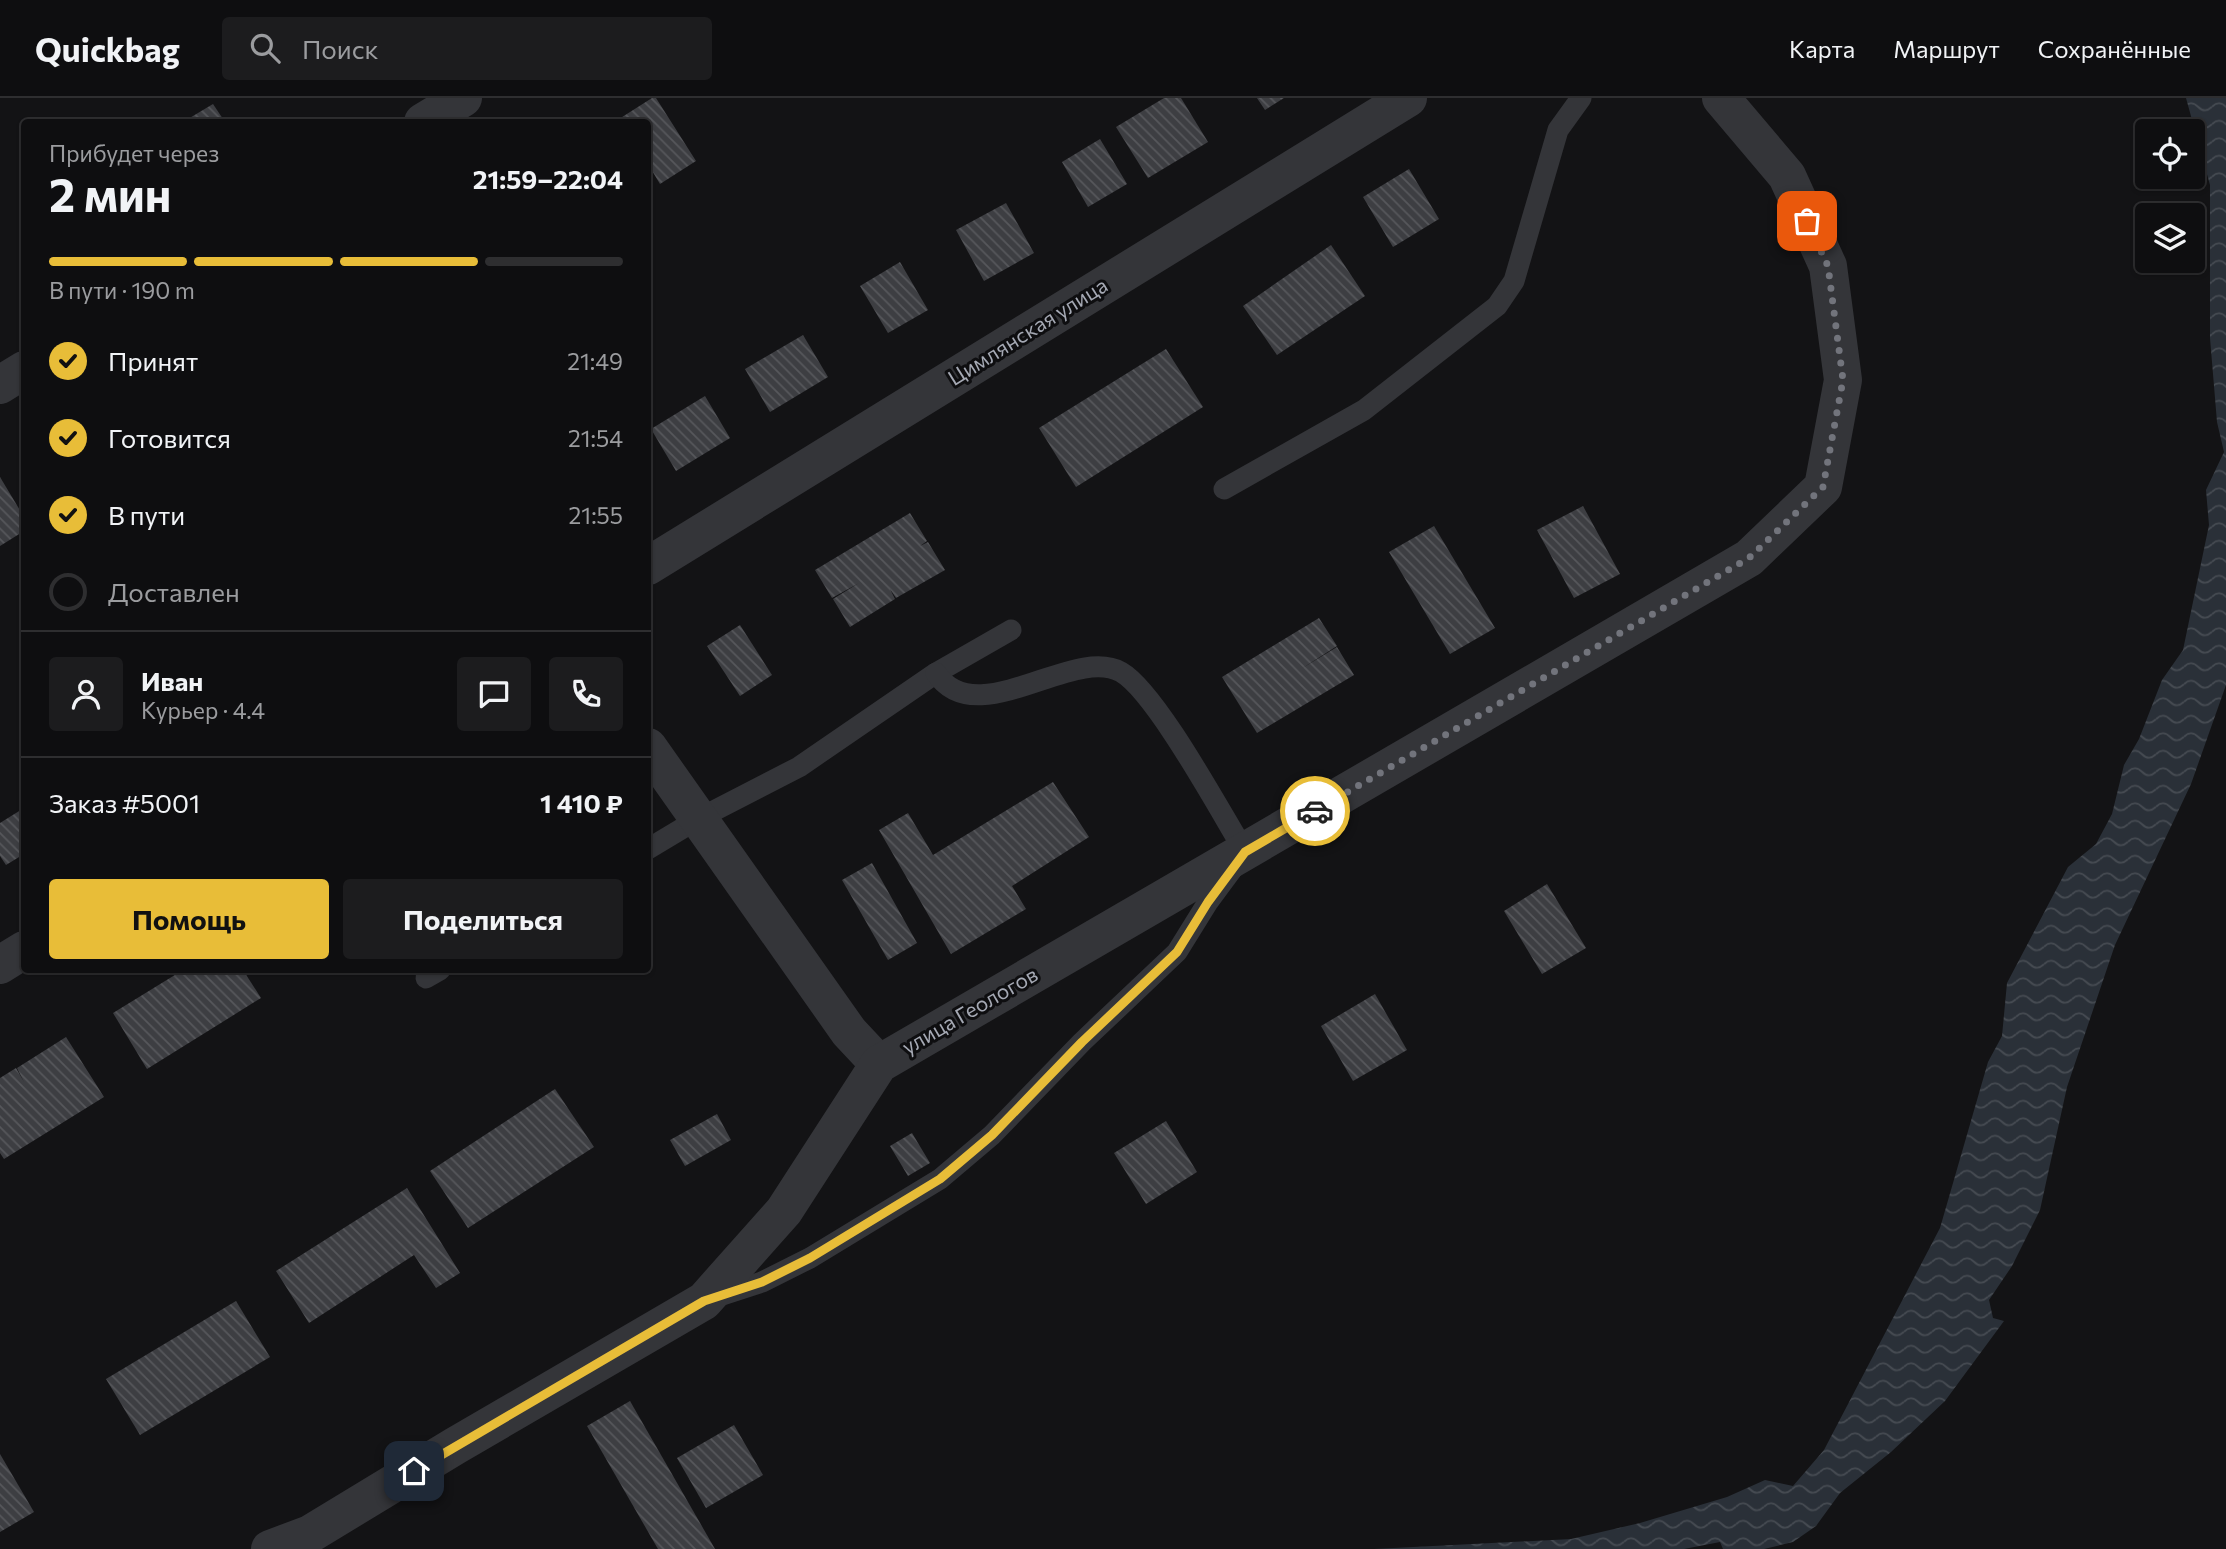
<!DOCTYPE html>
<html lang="ru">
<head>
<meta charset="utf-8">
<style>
  body { margin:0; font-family:Commissioner,sans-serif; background:#1c1c1e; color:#f1f3f6; height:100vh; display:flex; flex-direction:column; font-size:26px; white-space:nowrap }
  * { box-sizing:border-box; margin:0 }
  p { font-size:23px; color:#9b9c9f }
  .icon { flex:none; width:38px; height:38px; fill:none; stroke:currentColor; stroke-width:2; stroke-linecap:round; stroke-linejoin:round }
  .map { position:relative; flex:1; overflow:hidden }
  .sheet { position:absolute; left:21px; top:21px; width:630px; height:854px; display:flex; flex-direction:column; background:#0e0e10; border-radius:7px; box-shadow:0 2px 5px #0004,0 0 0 2px #2e2e30 }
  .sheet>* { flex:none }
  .tools { position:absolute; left:2135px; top:21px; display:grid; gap:14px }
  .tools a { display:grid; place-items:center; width:70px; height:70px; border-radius:7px; background:#0e0e10; box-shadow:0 2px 5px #0004,0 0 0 2px #2e2e30; font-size:35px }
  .pin { position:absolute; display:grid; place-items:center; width:60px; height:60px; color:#fff; margin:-30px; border-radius:14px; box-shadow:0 4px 10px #0006 }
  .courier { position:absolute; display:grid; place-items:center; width:70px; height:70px; margin:-35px; border:5px solid #e8bd38; border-radius:50%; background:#fff; color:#222; box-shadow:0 2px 9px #0007 }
  .summary em { font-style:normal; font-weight:700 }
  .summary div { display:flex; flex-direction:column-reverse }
  .summary { display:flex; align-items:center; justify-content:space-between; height:119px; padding:0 28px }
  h1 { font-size:46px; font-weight:700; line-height:52px }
  .bar { display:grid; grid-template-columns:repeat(4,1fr); gap:10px 7px; align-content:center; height:84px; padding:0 28px }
  .bar i { height:9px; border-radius:5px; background:#2e2e30 }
  .bar .current { background:#e8bd38 }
  .bar p { grid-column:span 4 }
  .line { display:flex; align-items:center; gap:18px; padding:0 28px; border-top:2px solid #2e2e30 }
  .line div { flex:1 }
  .round { display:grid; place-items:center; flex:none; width:74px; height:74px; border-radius:7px; background:#1c1c1e }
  ol { padding:0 28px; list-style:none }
  li { display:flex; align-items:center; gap:21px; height:77px }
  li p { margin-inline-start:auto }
  li .icon { padding:7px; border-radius:50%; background:#e8bd38; color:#111; stroke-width:4 }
  li:last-child { color:#9b9c9f }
  li i { width:38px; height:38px; border:4px solid #2e2e30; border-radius:50% }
  .button { display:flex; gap:14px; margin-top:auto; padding:14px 28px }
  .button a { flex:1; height:80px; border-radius:7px; background:#e8bd38; color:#111; font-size:28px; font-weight:700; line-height:80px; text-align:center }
  .button a+a { background:#1c1c1e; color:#f1f3f6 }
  header { display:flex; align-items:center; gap:42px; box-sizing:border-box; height:98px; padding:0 35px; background:#0e0e10; border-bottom:2px solid #2e2e30 }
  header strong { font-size:33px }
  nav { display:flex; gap:38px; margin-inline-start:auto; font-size:24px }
  .search { width:490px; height:63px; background:#1c1c1e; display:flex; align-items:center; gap:18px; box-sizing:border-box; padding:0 24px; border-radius:7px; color:#9b9c9f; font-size:26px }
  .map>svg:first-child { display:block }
</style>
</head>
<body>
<header>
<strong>Quickbag</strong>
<div class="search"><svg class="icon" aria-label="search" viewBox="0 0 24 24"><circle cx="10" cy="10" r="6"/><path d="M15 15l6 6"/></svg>Поиск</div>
<nav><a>Карта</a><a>Маршрут</a><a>Сохранённые</a></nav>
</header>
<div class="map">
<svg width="2226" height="1451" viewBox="0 0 2226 1451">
  <defs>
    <pattern id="water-waves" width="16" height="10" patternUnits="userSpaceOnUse" patternTransform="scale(1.75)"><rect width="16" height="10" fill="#2a3038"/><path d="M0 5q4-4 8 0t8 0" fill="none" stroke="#464b52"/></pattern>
    <pattern id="building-back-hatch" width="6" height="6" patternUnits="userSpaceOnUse" patternTransform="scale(1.75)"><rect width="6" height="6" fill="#3d3e42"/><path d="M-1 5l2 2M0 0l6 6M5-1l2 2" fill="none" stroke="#56575b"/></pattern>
  </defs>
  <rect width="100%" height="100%" fill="#131315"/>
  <polygon fill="url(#water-waves)" points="2186,0 2226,0 2226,587 2191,686 2115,847 2067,989 2040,1112 2012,1168 1989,1202 1993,1220 2004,1223 1945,1303 1891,1354 1840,1395 1816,1428 1793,1444 1764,1451 1723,1451 1720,1444 1684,1451 1374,1451 1571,1441 1640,1425 1727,1399 1765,1382 1793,1388 1824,1352 1940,1130 1988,964 2002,938 2007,885 2068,769 2096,746 2112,716 2124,667 2139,641 2162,582 2183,552 2209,427 2206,392 2224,354 2217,324 2210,240 2210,87"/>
  <g fill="url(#building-back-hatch)">
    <polygon points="652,0 656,0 696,63 660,86 648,66 648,24 622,24 619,21"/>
    <polygon points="1164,0 1181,0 1208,44 1148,80 1116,29"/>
    <polygon points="1257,0 1284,0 1265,12"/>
    <polygon points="213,6 225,24 183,24"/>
    <polygon points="1100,41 1127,86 1088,109 1062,64"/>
    <polygon points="1409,71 1439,121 1393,149 1363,99"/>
    <polygon points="1006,105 1034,155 984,183 956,132"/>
    <polygon points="1331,147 1365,198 1277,257 1243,208"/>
    <polygon points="900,164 928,212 888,235 860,188"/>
    <polygon points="803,237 828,279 770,314 745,271"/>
    <polygon points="1166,251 1203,309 1076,389 1039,330"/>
    <polygon points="705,298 730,340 676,373 651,331"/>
    <polygon points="0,379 24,419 24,433 0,448"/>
    <polygon points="1583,408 1620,476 1574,500 1537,432"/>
    <polygon points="910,415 927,443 920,448 928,444 945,472 896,500 890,491 895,501 850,529 833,501 859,485 832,500 815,472"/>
    <polygon points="1434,428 1495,530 1450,556 1389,454"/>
    <polygon points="1319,520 1337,548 1301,571 1337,549 1354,577 1257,635 1222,579"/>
    <polygon points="740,527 772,577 740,598 707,548"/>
    <polygon points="1053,684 1089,739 1012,788 1026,811 951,856 879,732 908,715 933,757"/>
    <polygon points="24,710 24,756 6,767 0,758 0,725"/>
    <polygon points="872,765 917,845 888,862 842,782"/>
    <polygon points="1547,786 1586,850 1542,876 1504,813"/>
    <polygon points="183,872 243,872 261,900 147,971 113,915"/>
    <polygon points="1375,896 1407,952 1353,983 1321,928"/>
    <polygon points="66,939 104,999 4,1061 0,1055 0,980 16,970 24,984 17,970"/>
    <polygon points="555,991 594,1049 468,1130 430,1073"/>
    <polygon points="717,1016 731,1042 685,1068 670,1042"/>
    <polygon points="1166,1023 1197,1074 1146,1106 1114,1055"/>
    <polygon points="912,1035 930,1065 908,1078 890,1048"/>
    <polygon points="407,1090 460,1175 436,1190 414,1157 309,1225 276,1173"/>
    <polygon points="236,1203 270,1259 140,1337 106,1281"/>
    <polygon points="630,1303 715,1451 658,1451 587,1328"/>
    <polygon points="734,1327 763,1377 706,1410 677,1360"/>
    <polygon points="0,1356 34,1414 0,1434"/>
  </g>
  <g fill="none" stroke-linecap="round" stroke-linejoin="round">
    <g stroke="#343539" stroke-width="21">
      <polyline points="1224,391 1364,312 1497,208 1514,183 1558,32 1581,0"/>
      <polyline points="648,751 698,721 799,669 936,575 1011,532"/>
      <polyline points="426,880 440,872"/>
      <path d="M713,1200L762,1184L810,1160L940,1081L992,1037L1082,944L1177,854L1208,804L1245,754C1221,715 1156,594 1121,574C1073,547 976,636 936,575"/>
    </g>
    <g stroke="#343539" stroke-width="38">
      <polyline points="423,24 463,0"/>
      <polyline points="0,287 24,272"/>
      <polyline points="648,468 1408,0"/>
      <polyline points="648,649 849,934 879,966"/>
      <polyline points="0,867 24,852"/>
      <polyline points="270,1451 310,1436 455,1348 704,1203 784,1113 879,966 1749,460 1823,389 1843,282 1828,168 1787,78 1721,0"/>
    </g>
  </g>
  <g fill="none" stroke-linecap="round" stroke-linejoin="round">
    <polyline stroke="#72747c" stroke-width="7" stroke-dasharray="0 12.6" points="1315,713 1749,460 1823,389 1843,282 1828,168 1807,123"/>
    <polyline stroke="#e8bd38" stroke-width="9" points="414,1373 704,1203 762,1184 810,1160 940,1081 992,1037 1082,944 1177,854 1208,804 1245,754 1315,713"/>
  </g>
  <g text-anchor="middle" stroke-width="6" stroke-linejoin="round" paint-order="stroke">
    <g font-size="21" fill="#a5a9b4" stroke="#0e0e10">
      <text transform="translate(1028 234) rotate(-32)" y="7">Цимлянская улица</text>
      <text transform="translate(970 913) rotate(-30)" y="7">улица Геологов</text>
    </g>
  </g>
</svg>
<div class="tools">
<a><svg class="icon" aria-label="locate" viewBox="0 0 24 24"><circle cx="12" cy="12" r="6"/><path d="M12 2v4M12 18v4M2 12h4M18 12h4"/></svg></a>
<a><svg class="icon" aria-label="layers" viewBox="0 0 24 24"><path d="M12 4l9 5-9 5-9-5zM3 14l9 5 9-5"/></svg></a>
</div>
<div class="pin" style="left:1807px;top:123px;background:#ea580c"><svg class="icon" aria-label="bag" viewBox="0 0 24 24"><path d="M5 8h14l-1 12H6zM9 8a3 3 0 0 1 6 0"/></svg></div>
<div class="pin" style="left:414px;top:1373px;background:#1f2937"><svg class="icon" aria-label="home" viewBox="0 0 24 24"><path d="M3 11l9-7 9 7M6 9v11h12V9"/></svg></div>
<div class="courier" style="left:1315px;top:713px"><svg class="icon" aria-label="car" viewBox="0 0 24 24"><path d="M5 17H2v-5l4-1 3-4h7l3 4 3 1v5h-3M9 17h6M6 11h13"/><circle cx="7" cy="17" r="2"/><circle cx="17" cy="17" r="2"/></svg></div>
<section class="sheet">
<div class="summary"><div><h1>2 мин</h1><p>Прибудет через</p></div><em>21:59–22:04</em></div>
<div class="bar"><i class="current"></i><i class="current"></i><i class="current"></i><i></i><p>В пути · 190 m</p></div>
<ol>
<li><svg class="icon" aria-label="check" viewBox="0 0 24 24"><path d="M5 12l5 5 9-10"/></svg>Принят<p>21:49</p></li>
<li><svg class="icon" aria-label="check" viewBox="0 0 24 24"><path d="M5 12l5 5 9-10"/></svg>Готовится<p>21:54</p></li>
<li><svg class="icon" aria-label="check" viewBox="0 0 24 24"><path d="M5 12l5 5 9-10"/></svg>В пути<p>21:55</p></li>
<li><i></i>Доставлен</li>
</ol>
<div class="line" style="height:126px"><a class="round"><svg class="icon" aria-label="person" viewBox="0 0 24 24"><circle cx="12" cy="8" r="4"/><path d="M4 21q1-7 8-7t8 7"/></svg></a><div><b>Иван</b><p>Курьер · 4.4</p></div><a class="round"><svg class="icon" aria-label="chat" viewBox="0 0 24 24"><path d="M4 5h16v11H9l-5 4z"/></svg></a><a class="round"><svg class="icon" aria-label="phone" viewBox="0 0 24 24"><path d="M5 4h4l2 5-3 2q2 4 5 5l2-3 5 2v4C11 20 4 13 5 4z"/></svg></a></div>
<div class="line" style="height:91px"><div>Заказ #5001</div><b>1 410 ₽</b></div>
<div class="button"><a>Помощь</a><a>Поделиться</a></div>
</section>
</div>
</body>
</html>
